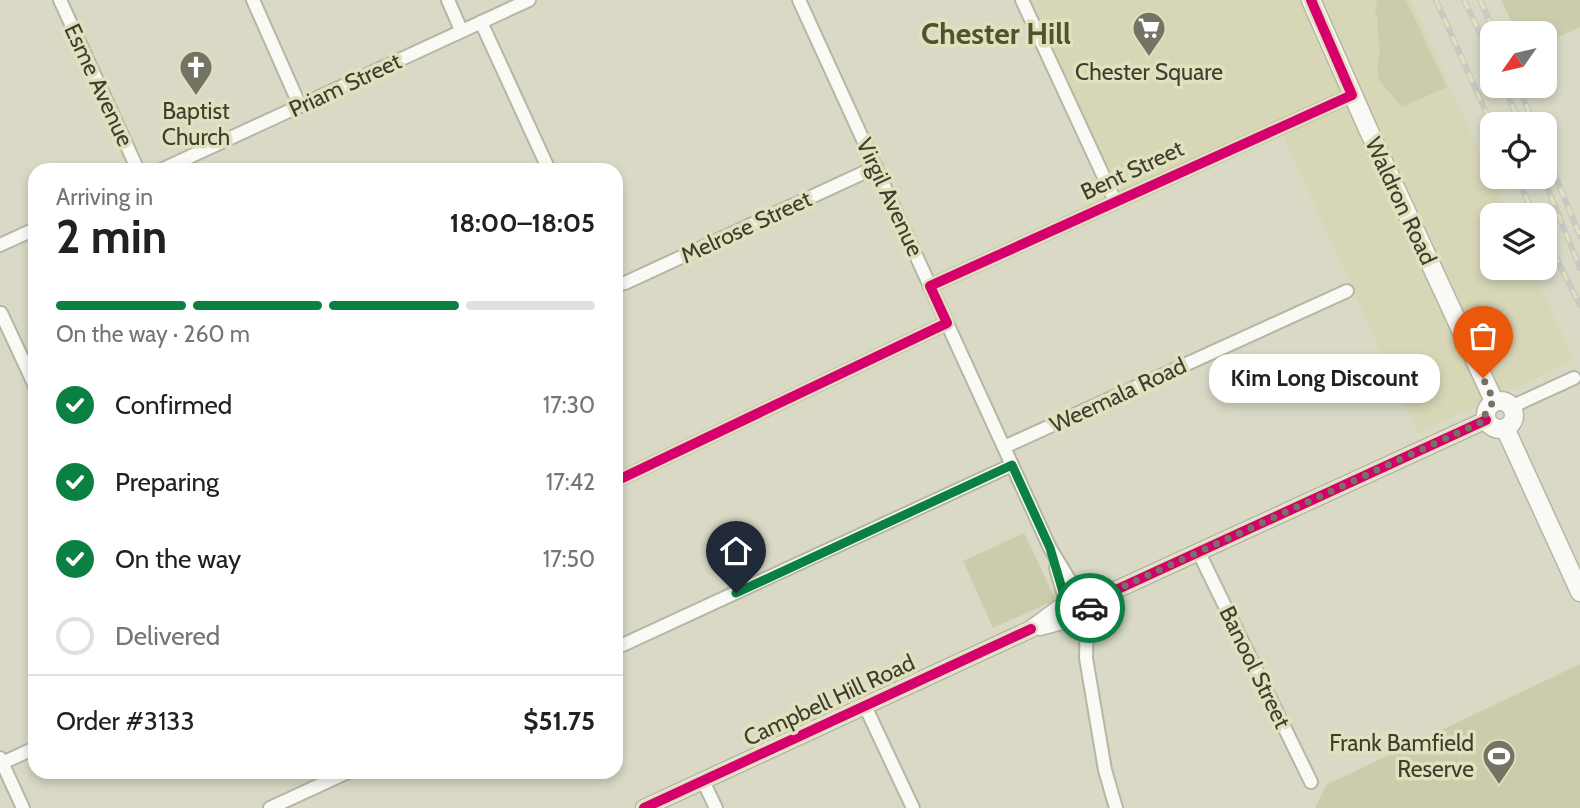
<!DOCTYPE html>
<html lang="en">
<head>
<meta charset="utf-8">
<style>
  body { margin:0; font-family:Cabin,sans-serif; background:#f6f6f6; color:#202124; height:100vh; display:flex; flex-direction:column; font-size:26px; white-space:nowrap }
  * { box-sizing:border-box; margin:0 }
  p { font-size:23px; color:#757577 }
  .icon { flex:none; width:38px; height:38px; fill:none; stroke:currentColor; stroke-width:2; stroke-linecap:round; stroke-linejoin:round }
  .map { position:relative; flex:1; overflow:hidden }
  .side { position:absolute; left:28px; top:163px; width:595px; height:616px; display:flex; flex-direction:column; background:#fff; border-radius:21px; box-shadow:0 4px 10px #0003 }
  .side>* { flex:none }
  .needle { width:46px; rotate:236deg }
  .tools { position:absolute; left:1480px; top:21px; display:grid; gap:14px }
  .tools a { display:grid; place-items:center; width:77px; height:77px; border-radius:14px; background:#fff; box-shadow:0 4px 10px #0003; font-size:35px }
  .pin { position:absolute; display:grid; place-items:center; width:60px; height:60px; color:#fff; margin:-72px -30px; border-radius:50% 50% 50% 0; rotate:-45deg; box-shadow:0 0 7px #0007 }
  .pin .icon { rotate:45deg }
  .courier { position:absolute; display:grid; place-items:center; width:70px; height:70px; margin:-35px; border:5px solid #0b8043; border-radius:50%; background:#fff; color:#222; box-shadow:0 2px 9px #0007 }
  .bubble { position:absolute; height:49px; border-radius:21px; background:#fff; box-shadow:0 4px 10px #0003; font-size:23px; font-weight:700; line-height:49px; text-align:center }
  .headline em { font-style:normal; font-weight:700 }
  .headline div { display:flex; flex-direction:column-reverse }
  .headline { display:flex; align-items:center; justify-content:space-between; height:119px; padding:0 28px }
  h1 { font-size:46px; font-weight:700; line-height:52px }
  .bar { display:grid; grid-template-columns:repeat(4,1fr); gap:10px 7px; align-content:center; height:84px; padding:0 28px }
  .bar i { height:9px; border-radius:5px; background:#e0e0e0 }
  .bar .active { background:#0b8043 }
  .bar p { grid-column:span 4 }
  .line { display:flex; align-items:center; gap:18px; padding:0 28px; border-top:2px solid #e0e0e0 }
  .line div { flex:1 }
  ol { padding:0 28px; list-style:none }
  li { display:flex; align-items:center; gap:21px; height:77px }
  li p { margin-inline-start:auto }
  li .icon { padding:7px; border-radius:50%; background:#0b8043; color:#fff; stroke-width:4 }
  li:last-child { color:#757577 }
  li i { width:38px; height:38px; border:4px solid #e0e0e0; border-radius:50% }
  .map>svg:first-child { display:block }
</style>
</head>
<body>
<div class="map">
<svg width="1580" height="808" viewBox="0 0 1580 808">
  <rect width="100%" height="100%" fill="#d9d9c6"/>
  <polygon fill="#d7d7b7" points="1021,0 1411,0 1508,215 1493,215 1493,268 1532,268 1574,360 1418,434 1283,135 1119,210"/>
  <g fill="#ccccad">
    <polygon points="1377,0 1406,0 1447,87 1402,107 1379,80 1377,68 1380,51 1377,25 1378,18 1375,16"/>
    <polygon points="1501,0 1580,0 1580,27 1545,43 1545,33 1517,33"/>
    <polygon points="1024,533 1054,596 1053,601 993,628 963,561"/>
    <polygon points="1580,664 1580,808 1315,808 1326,785"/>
  </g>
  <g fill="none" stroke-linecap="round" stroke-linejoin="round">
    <defs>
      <g id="minor">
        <polyline points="60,0 138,170"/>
        <polyline points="253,0 300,106"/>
        <polyline points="448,0 461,30"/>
        <polyline points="799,0 1050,548 1079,596"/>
        <polyline points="1022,0 1115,201"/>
        <polyline points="481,22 549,170"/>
        <polyline points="161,170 529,0"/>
        <polyline points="0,245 35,229"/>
        <polyline points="616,285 625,283 876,167"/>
        <polyline points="930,286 1352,95"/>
        <polyline points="1,313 35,386"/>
        <polyline points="1511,407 1574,378"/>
        <polyline points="1004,447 1347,291"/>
        <polyline points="616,481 947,323"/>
        <polyline points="1199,553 1311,782"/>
        <polyline points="1056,568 1066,602"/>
        <polyline points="1087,616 1086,658 1105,770 1116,808"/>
        <polyline points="616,648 1012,465"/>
        <polyline points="865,706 913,808"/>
        <polyline points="0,758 23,808"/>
        <polyline points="0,764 35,748"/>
        <polyline points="703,781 716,808"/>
        <polyline points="270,808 348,772"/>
      </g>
      <g id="tertiary">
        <polyline points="1081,597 1118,589 1486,420"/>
        <polyline points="1040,627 1070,619 1078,622 1083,620 1116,591"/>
        <polyline points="644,808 1031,629 1065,604"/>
      </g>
      <g id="secondary">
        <polyline points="1311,0 1368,129 1494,401"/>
        <circle cx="1500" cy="415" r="14"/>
        <polyline points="1505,428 1580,592"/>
      </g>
    </defs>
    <use href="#minor" stroke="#b6b6a7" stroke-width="16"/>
    <use href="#tertiary" stroke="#b6b6a7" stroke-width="19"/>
    <use href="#secondary" stroke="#b6b6a7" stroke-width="21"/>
    <use href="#minor" stroke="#f9f9f6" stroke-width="12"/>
    <use href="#tertiary" stroke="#f9f9f6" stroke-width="16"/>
    <use href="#secondary" stroke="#f9f9f6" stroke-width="18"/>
    <defs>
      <g id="rail">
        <polyline points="1436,0 1493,128"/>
        <polyline points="1464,0 1493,60"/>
        <polyline points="1480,0 1495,33"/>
        <polyline points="1504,86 1520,124"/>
        <polyline points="1518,86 1534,124"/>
        <polyline points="1545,151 1580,236"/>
        <polyline points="1516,177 1535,215"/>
        <polyline points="1543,177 1580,268"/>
        <polyline points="1545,236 1580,305"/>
      </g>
    </defs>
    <use href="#rail" stroke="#c9c9c3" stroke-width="6"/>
    <use href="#rail" stroke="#e1e1be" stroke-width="3.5" stroke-dasharray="10" stroke-linecap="butt"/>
    <defs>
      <g id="cycleway">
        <polyline points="616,481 947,323 930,286 1352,95 1311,0"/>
        <polyline points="1081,597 1118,589 1486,420"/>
        <polyline points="644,808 1031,629"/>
      </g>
    </defs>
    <use href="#cycleway" stroke="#e1e1be" stroke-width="15"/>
    <use href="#cycleway" stroke="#d6006c" stroke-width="10"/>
  </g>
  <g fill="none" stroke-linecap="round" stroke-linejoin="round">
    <polyline stroke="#747464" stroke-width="7" stroke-dasharray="0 12.6" points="1090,608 1089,613 1118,589 1486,420 1485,412 1494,401 1483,378"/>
    <path stroke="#0b8043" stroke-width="9" d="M736,593L1012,465L1050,548L1066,602L1073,596C1082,595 1087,599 1090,608"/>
  </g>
  <defs>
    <symbol id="supermarket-pin" viewBox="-11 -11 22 30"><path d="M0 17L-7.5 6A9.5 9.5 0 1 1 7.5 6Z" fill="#747464" stroke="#e1e1be"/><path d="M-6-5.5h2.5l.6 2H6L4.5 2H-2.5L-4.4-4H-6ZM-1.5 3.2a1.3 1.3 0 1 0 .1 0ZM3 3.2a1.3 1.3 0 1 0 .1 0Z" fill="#fff"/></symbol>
    <symbol id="church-pin" viewBox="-11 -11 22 30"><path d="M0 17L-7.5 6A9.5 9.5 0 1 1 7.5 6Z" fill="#747464" stroke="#e1e1be"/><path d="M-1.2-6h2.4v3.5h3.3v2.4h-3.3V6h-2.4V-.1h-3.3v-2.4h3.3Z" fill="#fff"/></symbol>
    <symbol id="stadium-pin" viewBox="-11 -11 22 30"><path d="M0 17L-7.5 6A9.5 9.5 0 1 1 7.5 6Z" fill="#747464" stroke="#e1e1be"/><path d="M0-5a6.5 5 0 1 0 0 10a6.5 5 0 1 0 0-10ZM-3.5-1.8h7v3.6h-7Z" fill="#fff"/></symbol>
  </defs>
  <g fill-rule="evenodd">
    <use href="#supermarket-pin" x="1130" y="9" width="38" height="52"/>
    <use href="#church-pin" x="177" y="48" width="38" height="52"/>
    <use href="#stadium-pin" x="1480" y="737" width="38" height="52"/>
  </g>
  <g text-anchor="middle" stroke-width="7" stroke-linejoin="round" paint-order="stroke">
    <g font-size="23" fill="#3e3e30" stroke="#e1e1be">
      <text x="1149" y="80">Chester Square</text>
      <text x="196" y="119">Baptist<tspan x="196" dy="26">Church</tspan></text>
      <text x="1474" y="751" text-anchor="end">Frank Bamfield<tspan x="1474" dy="26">Reserve</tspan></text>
    </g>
    <g font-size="23" fill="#3e3e30" stroke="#e1e1be">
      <text transform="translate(99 85) rotate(65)" y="8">Esme Avenue</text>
      <text transform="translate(345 85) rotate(-25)" y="8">Priam Street</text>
      <text transform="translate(1132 170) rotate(-25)" y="8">Bent Street</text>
      <text transform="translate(890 197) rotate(65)" y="8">Virgil Avenue</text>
      <text transform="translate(1401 201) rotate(65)" y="8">Waldron Road</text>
      <text transform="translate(746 227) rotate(-25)" y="8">Melrose Street</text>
      <text transform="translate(1118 395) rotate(-25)" y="8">Weemala Road</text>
      <text transform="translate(1255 667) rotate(64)" y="8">Banool Street</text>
      <text transform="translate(829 700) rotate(-25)" y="8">Campbell Hill Road</text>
    </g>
    <g font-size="30" font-weight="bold" fill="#525233" stroke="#e1e1be">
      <text x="996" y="44">Chester Hill</text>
    </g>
  </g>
</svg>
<div class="tools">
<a><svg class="needle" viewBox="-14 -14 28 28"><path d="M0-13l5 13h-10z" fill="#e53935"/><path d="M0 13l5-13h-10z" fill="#757577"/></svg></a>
<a><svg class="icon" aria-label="locate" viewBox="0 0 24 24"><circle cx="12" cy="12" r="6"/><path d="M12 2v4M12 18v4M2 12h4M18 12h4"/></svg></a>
<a><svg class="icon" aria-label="layers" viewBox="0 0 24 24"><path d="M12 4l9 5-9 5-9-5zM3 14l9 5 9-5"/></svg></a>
</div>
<div class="pin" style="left:1483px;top:378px;background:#ea580c"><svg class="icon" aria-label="bag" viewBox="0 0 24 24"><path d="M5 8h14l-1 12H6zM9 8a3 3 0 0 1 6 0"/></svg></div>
<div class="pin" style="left:736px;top:593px;background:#1f2937"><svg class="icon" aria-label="home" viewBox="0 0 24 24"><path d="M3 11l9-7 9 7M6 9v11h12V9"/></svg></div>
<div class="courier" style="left:1090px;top:608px"><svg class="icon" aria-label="car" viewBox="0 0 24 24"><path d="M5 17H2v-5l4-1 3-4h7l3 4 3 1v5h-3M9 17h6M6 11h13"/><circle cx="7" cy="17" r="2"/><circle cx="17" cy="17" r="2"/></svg></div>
<div class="bubble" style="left:1209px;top:354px;width:231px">Kim Long Discount</div>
<section class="side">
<div class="headline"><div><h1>2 min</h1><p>Arriving in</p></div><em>18:00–18:05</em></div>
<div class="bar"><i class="active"></i><i class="active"></i><i class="active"></i><i></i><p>On the way · 260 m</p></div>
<ol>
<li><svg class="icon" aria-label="check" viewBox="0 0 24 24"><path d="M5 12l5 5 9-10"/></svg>Confirmed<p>17:30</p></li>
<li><svg class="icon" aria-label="check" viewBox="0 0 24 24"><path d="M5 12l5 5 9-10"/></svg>Preparing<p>17:42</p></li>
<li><svg class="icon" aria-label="check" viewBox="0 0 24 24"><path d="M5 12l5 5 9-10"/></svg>On the way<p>17:50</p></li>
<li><i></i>Delivered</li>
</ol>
<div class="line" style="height:91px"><div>Order #3133</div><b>$51.75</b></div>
</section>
</div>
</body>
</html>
